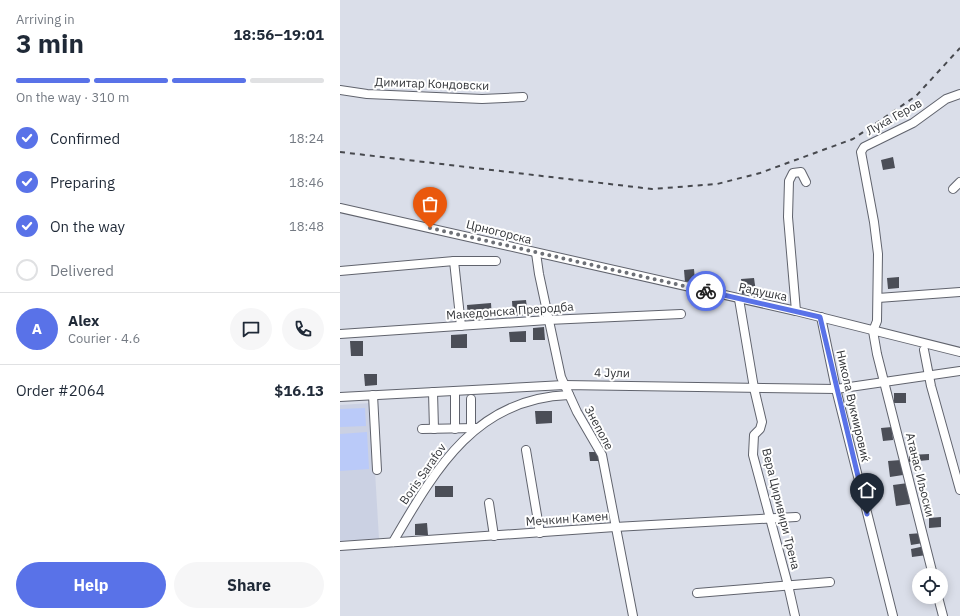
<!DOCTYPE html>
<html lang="en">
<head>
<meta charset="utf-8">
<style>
  body { margin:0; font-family:"IBM Plex Sans",sans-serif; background:#f6f6f7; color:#1f2937; height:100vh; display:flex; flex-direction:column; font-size:15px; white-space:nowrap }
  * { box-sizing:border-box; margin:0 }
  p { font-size:13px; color:#747a83 }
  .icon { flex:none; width:22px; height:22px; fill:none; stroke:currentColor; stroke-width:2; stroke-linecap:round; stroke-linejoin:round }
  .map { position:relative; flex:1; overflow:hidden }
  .details { display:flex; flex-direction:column; background:#fff; width:340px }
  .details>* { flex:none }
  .fabs { position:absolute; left:572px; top:568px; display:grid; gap:8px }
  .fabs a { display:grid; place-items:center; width:36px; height:36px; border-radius:50%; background:#fff; box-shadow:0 2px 10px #0003; font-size:20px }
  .pin { position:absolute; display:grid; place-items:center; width:34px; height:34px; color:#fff; margin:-41px -17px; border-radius:50% 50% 50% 0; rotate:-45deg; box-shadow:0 0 4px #0007 }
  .pin .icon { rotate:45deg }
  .courier { position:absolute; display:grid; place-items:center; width:40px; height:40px; margin:-20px; border:3px solid #5972e8; border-radius:50%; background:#fff; color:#222; box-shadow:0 1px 5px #0007 }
  .summary em { font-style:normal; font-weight:700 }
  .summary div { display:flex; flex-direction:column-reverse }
  .summary { display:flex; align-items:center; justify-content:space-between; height:68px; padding:0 16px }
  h1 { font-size:26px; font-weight:700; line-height:30px }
  .bar { display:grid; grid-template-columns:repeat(4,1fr); gap:6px 4px; align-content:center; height:48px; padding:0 16px }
  .bar i { height:5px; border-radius:3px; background:#e0e1e3 }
  .bar .selected { background:#5972e8 }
  .bar p { grid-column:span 4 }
  .line { display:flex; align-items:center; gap:10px; padding:0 16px; border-top:1px solid #e0e1e3 }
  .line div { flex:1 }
  .round { display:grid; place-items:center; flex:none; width:42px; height:42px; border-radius:21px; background:#f6f6f7 }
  ol { padding:0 16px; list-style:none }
  li { display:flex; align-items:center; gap:12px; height:44px }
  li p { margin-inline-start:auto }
  li .icon { padding:4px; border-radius:50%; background:#5972e8; color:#fff; stroke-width:4 }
  li:last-child { color:#747a83 }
  li i { width:22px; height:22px; border:2px solid #e0e1e3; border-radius:50% }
  .button { display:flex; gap:8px; margin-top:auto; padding:8px 16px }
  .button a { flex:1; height:46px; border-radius:24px; background:#5972e8; color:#fff; font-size:16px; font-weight:700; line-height:46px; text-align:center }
  .button a+a { background:#f6f6f7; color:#1f2937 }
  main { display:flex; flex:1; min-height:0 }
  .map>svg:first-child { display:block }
</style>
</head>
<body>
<main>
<section class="details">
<div class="summary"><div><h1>3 min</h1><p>Arriving in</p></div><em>18:56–19:01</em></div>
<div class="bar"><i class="selected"></i><i class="selected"></i><i class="selected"></i><i></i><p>On the way · 310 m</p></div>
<ol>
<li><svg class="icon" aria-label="check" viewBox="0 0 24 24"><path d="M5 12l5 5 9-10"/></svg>Confirmed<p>18:24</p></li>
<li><svg class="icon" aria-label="check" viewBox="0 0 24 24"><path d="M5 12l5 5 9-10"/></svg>Preparing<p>18:46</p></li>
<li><svg class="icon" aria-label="check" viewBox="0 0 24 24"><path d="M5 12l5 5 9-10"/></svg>On the way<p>18:48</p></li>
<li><i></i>Delivered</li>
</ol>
<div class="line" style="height:72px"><b class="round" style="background:#5972e8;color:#fff">A</b><div><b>Alex</b><p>Courier · 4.6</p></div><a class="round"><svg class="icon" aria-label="chat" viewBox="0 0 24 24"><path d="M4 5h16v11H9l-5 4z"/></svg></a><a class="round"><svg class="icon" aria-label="phone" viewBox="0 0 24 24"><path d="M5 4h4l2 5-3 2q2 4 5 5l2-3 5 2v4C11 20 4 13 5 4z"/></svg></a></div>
<div class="line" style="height:52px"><div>Order #2064</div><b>$16.13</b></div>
<div class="button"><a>Help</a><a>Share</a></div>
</section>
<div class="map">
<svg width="620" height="616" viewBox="0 0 620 616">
  <rect width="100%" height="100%" fill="#dadee9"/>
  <polygon fill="#cbd1e3" points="31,403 39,539 0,541 0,405"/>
  <g fill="#bacaf9">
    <polygon points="25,408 26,426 0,427 0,409"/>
    <polygon points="27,432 29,469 0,471 0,434"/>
  </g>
  <g fill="#4b4e57">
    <polygon points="553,157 555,168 543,170 541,160"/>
    <polygon points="354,269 355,281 345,282 344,270"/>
    <polygon points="559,277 559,288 548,289 547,278"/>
    <polygon points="414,278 416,292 402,294 401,279"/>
    <polygon points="186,300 188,315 173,316 172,301"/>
    <polygon points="151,303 152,318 128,320 127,305"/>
    <polygon points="204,327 205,340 193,340 193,328"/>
    <polygon points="186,331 186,342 170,342 169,332"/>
    <polygon points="127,334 127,348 111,348 111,335"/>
    <polygon points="10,341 23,341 23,356 11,356"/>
    <polygon points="24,374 37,374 37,385 25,386"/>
    <rect x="554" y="393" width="12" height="10"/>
    <polygon points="195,411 212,411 212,423 196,424"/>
    <polygon points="552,427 553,440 543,441 541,428"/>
    <polygon points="249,452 259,452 259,461 250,461"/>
    <polygon points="589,454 589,460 569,462 569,455"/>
    <polygon points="561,460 563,475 550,477 548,461"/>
    <polygon points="568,483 570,504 556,506 553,485"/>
    <rect x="95" y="486" width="18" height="11"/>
    <polygon points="601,517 601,527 589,528 589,518"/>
    <polygon points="87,523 88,535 75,535 75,524"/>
    <polygon points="582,533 583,543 571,545 569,534"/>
    <polygon points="585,546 587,555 572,557 571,549"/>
    <polygon points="579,574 579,585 578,585 576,575"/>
  </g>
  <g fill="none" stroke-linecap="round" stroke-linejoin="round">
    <defs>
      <g id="minor">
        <polyline points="0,90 27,94 142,99 183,97"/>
        <polyline points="613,189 620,182"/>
        <polyline points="0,208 456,311 620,352"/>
        <polyline points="196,253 199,274 221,377 237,412 262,455 293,616"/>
        <polyline points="114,261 121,326"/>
        <polyline points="0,271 114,261 156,261"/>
        <polyline points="538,298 620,292"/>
        <polyline points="399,299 414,388 422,422 420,429 414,435 413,455 448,585 455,616"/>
        <polyline points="456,311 448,217 449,181 453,173 461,172 466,182"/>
        <polyline points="481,317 496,389 553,616"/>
        <polyline points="0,334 208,320 341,314"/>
        <polyline points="584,350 591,386 620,490"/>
        <polyline points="115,391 115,429"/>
        <polyline points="93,392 94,429"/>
        <polyline points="33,395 37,470"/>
        <polyline points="0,397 224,385 496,389 620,371"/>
        <polyline points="131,399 131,428"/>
        <polyline points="82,429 136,428"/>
        <polyline points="186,450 200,533"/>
        <polyline points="149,503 154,536"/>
        <path d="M53,542C95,470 135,398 229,395"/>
        <polyline points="0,546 275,527 456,517"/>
        <polyline points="593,575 537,354 533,331 537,321 538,254 534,222 521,152 524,147 573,123 606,99 620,94"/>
        <polyline points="357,593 490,582"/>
        <polyline points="598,597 603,616"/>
      </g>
    </defs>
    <use href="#minor" stroke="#60636d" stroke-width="10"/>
    <use href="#minor" stroke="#fff" stroke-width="8"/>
    <polyline stroke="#47494e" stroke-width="2" stroke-dasharray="5 5" stroke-linecap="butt" points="0,152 312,189 377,184 420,173 513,139 576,96 620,48"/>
  </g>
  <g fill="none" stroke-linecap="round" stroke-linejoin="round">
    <polyline stroke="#6d7076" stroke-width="4" stroke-dasharray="0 7.2" points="90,228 366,291"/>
    <polyline stroke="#5972e8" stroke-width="5" points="366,291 480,317 527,514"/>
  </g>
  <g text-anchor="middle" stroke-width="4" stroke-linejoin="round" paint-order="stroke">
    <g font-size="12" fill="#323438" stroke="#fff">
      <text transform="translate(92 84) rotate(2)" y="4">Димитар Кондовски</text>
      <text transform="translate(554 117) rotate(-29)" y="4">Лука Геров</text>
      <text transform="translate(159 232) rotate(14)" y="4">Црногорска</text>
      <text transform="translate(423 292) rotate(12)" y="4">Радушка</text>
      <text transform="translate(170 311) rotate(-4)" y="4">Македонска Преродба</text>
      <text transform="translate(272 373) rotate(1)" y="4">4 Јули</text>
      <text transform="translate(513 406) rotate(77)" y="4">Никола Вукмировиќ</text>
      <text transform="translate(259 428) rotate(62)" y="4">Знеполе</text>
      <text transform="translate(83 474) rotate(-55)" y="4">Boris Sarafov</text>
      <text transform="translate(580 475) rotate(76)" y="4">Aтанас Иљоски</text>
      <text transform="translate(441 509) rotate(76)" y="4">Вера Циривири Трена</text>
      <text transform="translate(227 519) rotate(-4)" y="4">Мечкин Камен</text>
    </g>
  </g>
</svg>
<div class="fabs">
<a><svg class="icon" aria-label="locate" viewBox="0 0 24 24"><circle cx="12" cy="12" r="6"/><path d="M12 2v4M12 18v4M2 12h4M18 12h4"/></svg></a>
</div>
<div class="pin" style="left:90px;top:228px;background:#ea580c"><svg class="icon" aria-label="bag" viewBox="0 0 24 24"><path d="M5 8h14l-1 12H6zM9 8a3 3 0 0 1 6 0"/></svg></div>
<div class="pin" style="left:527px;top:514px;background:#1f2937"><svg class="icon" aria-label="home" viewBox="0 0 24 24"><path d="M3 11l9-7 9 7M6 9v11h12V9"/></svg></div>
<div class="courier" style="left:366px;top:291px"><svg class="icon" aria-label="bike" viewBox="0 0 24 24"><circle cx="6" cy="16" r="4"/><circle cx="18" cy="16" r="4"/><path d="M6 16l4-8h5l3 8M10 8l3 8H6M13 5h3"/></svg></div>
</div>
</main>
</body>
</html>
